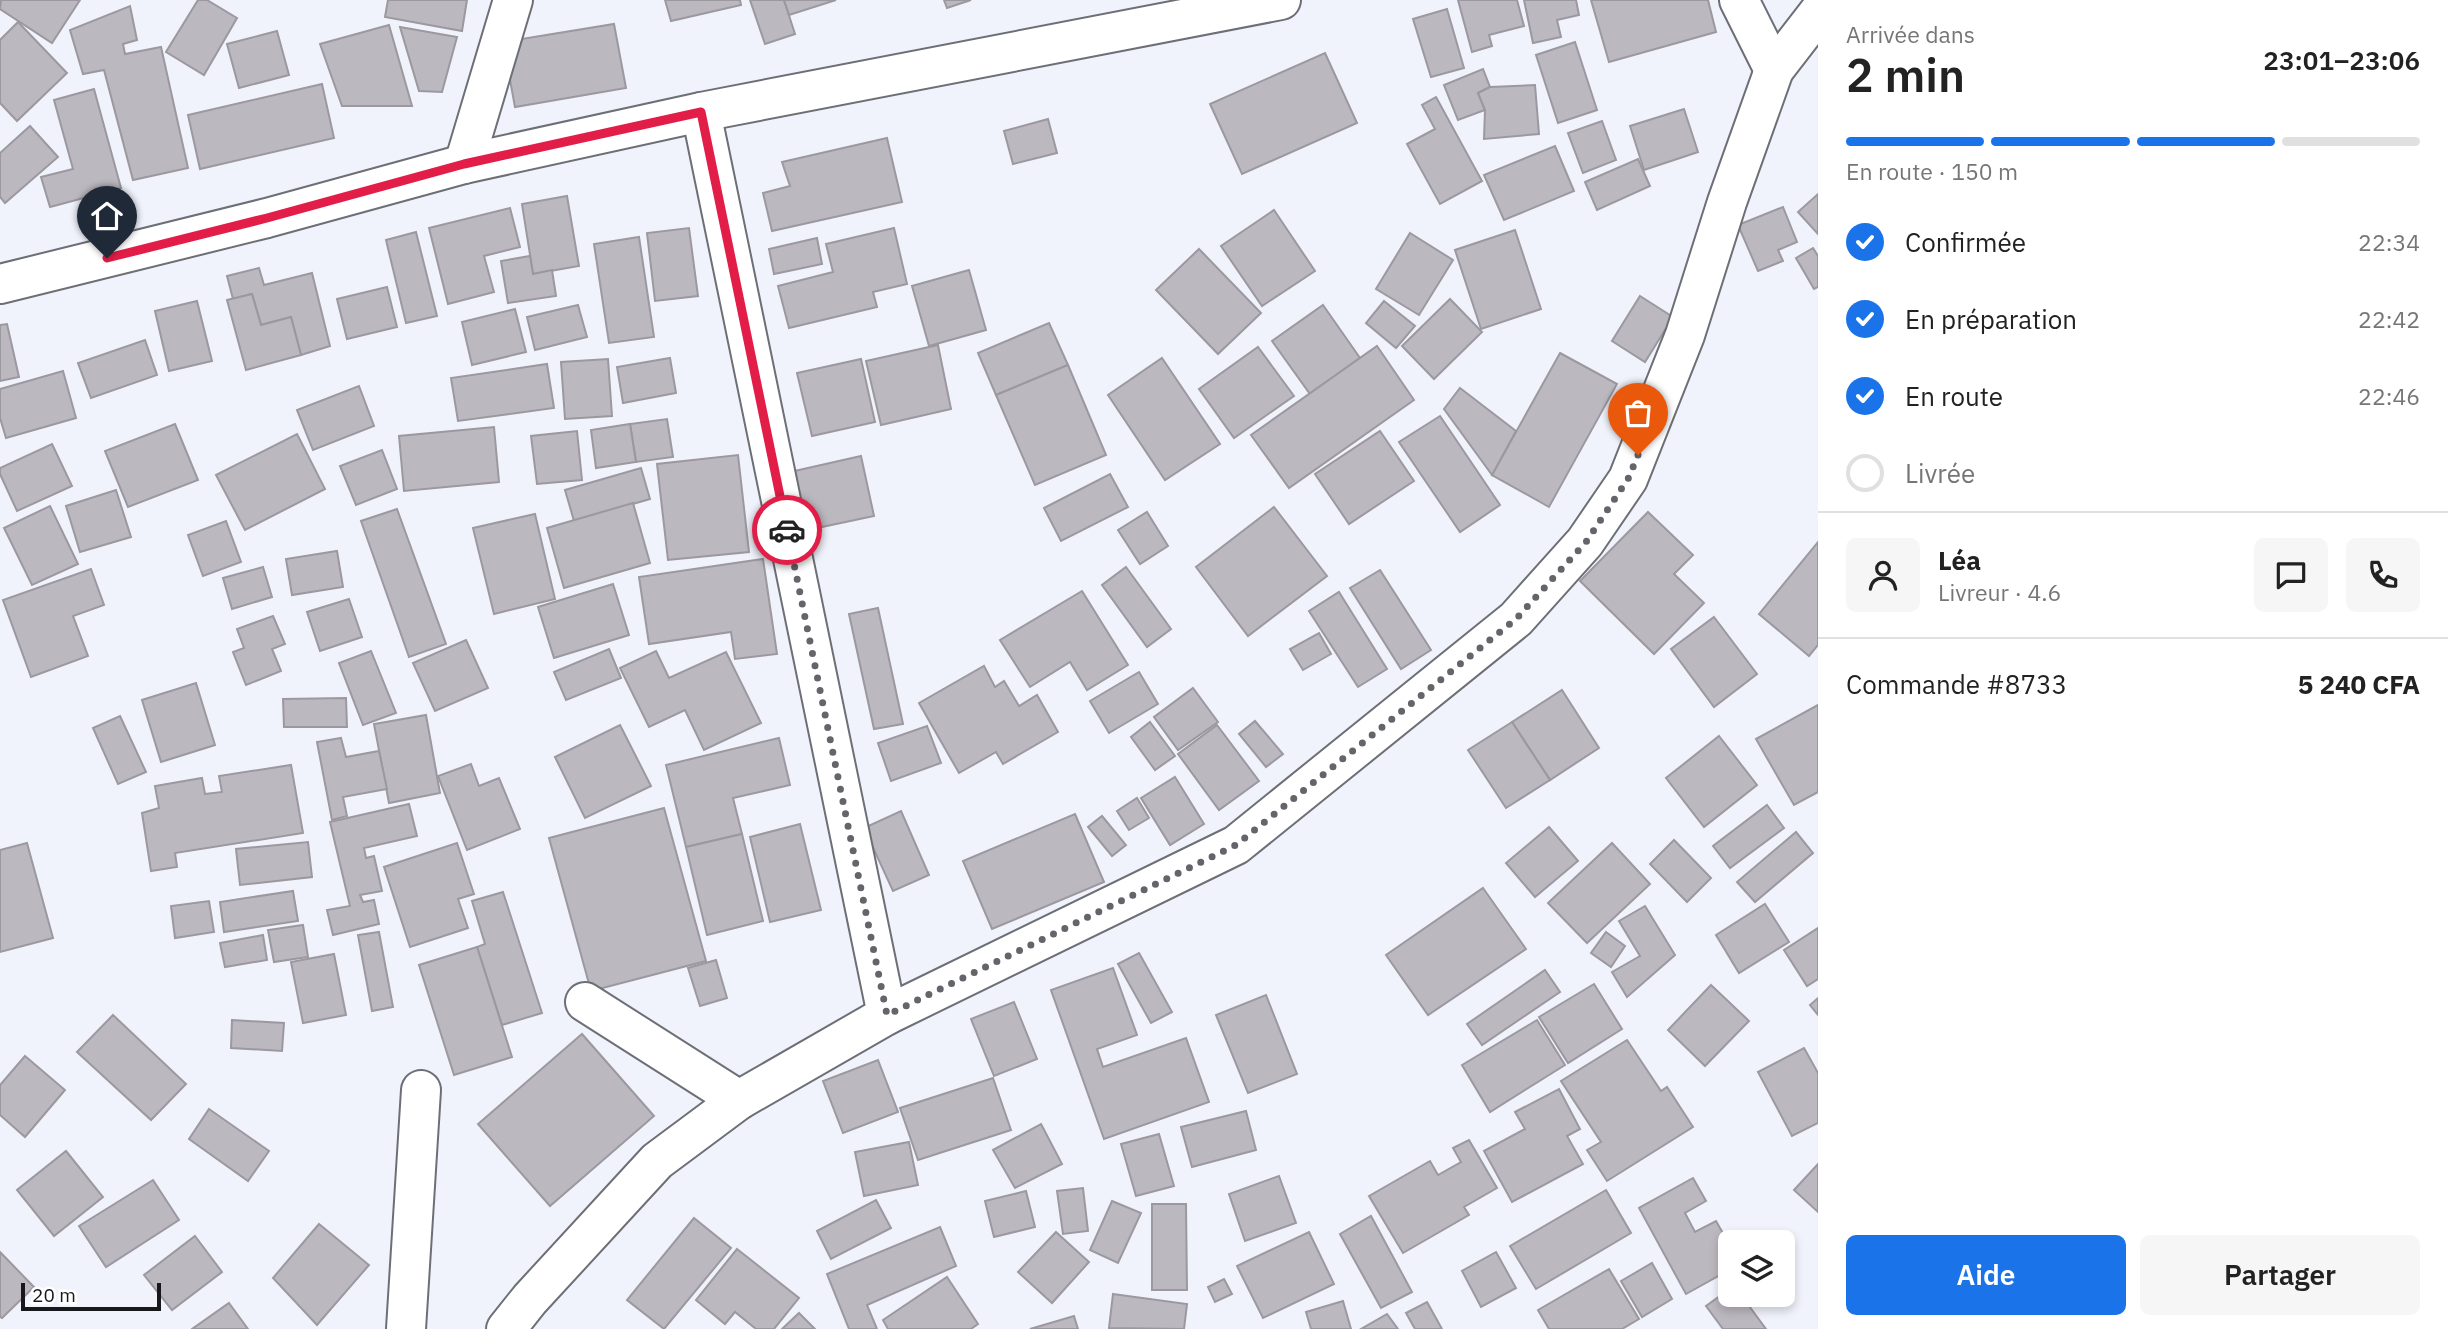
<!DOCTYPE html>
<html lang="fr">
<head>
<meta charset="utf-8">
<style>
  body { margin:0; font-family:"IBM Plex Sans",sans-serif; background:#f6f6f6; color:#222; height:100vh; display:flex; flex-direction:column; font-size:26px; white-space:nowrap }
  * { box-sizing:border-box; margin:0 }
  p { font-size:23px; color:#767676 }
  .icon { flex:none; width:38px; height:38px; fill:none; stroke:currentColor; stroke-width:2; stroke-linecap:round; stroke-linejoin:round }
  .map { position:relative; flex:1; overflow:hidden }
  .drawer { display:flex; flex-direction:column; background:#fff; width:630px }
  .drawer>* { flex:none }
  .buttons { position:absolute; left:1718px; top:1230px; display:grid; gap:14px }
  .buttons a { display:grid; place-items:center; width:77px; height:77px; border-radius:10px; background:#fff; box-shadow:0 4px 10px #0003; font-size:35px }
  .scale { position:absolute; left:21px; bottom:18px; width:140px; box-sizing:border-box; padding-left:7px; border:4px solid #17181b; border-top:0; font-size:19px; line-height:24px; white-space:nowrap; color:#17181b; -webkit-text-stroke:5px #fff; paint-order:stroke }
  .pin { position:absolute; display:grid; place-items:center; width:60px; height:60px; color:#fff; margin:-72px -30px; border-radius:50% 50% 50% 0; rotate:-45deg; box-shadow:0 0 7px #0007 }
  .pin .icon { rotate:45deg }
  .courier { position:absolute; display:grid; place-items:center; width:70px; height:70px; margin:-35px; border:5px solid #e11d48; border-radius:50%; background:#fff; color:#222; box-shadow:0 2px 9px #0007 }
  .overview em { font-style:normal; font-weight:600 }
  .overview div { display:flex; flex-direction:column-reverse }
  .overview { display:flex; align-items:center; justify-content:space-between; height:119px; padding:0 28px }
  h1 { font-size:46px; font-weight:600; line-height:52px }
  .bar { display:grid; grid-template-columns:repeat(4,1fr); gap:10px 7px; align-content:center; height:84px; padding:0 28px }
  .bar i { height:9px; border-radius:5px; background:#e0e0e0 }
  .bar .active { background:#1a73e8 }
  .bar p { grid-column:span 4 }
  .line { display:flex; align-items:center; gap:18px; padding:0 28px; border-top:2px solid #e0e0e0 }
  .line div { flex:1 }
  .round { display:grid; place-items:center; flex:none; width:74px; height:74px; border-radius:10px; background:#f6f6f6 }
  ol { padding:0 28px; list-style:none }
  li { display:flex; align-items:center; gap:21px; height:77px }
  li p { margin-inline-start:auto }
  li .icon { padding:7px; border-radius:50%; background:#1a73e8; color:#fff; stroke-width:4 }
  li:last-child { color:#767676 }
  li i { width:38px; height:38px; border:4px solid #e0e0e0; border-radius:50% }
  .action { display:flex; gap:14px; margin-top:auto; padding:14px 28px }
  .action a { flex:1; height:80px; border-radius:10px; background:#1a73e8; color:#fff; font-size:28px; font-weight:600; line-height:80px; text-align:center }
  .action a+a { background:#f6f6f6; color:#222 }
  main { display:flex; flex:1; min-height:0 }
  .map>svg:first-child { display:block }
</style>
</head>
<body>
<main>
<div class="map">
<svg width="1818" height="1329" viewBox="0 0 1818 1329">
  <rect width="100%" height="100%" fill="#f1f3fc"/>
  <g fill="#bcb8bf" stroke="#9c989f" stroke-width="2">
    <polygon points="1,0 80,0 52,43 0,9"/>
    <polygon points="198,0 207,0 237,18 204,75 166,52"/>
    <polygon points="388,0 467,0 462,31 385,17"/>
    <polygon points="665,0 740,0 741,5 671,21"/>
    <polygon points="750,0 784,0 795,34 765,44"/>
    <polygon points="784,0 836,0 789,15"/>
    <polygon points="944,0 971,0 947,8"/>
    <polygon points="1458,0 1517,0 1524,26 1489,35 1492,46 1472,52"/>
    <polygon points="1524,0 1576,0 1579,15 1557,20 1561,37 1533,43"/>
    <polygon points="1591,0 1708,0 1716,32 1609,62"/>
    <polygon points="130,6 137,40 123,44 125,54 161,47 188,168 133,180 104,70 83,74 70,30"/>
    <polygon points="1447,9 1464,68 1431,77 1413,19"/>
    <polygon points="18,22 67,73 17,121 0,103 0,40"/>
    <polygon points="614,24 626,88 515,107 503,42"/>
    <polygon points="389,25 412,106 342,106 320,44"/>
    <polygon points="400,27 457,37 442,92 419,91"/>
    <polygon points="277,31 289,75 239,88 227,44"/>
    <polygon points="1575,42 1597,110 1558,123 1536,55"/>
    <polygon points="1325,53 1357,123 1242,174 1210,104"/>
    <polygon points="1483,69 1490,87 1478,93 1485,110 1458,120 1444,85"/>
    <polygon points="322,84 334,138 200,169 188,115"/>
    <polygon points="1535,85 1539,134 1484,139 1485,110 1478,93 1490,87"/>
    <polygon points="94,89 121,188 50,207 41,177 73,169 54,100"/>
    <polygon points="1436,97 1482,181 1440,204 1407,144 1435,129 1422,105"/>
    <polygon points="1684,109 1698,152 1644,170 1630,126"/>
    <polygon points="1048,119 1057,153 1013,164 1004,131"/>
    <polygon points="1602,121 1616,160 1583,173 1568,133"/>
    <polygon points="30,126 58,157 5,203 0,197 0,153"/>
    <polygon points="887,138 902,202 772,231 763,193 790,186 782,162"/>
    <polygon points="1555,146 1574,191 1504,220 1484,175"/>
    <polygon points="1638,159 1650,186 1597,210 1585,182"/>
    <polygon points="1818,194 1818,234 1798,212"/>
    <polygon points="567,196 579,266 533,274 522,204"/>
    <polygon points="1783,207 1797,242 1778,250 1783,261 1758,271 1738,225"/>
    <polygon points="510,208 520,247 484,256 494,292 448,304 429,228"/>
    <polygon points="1274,210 1315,271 1262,306 1221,246"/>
    <polygon points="689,228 698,296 655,301 647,233"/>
    <polygon points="894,228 907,284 873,292 877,307 789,328 778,286 833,272 826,244"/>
    <polygon points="1515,230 1541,309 1481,329 1455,250"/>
    <polygon points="416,232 437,316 406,323 386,240"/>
    <polygon points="1410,233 1453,260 1419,315 1376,289"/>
    <polygon points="639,237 654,337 609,343 594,244"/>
    <polygon points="817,238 822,264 774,274 769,249"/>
    <polygon points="1813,248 1818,256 1818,287 1814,289 1796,258"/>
    <polygon points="1199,249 1261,313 1218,354 1156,290"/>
    <polygon points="530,256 533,274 552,270 556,296 508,303 501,261"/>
    <polygon points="259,268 264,285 312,273 330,346 301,355 291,317 261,325 252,294 233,299 227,276"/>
    <polygon points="969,270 986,330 929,346 912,286"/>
    <polygon points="387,287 397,327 347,339 337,299"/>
    <polygon points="252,294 261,325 291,317 301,355 246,370 227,300"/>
    <polygon points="1640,296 1673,317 1645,362 1612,341"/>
    <polygon points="1450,299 1482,332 1434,379 1402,346"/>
    <polygon points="197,301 212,361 169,371 155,311"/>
    <polygon points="1384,301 1415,326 1396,348 1366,323"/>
    <polygon points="578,305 587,337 535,350 527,317"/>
    <polygon points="1323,305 1360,358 1310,394 1272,341"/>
    <polygon points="515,309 526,352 472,365 462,322"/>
    <polygon points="1049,323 1068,365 996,395 978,353"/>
    <polygon points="7,324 19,377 0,381 0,325"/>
    <polygon points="145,340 157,375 91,398 78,363"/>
    <polygon points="938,345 951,409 881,425 866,361"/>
    <polygon points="1377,346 1414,400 1289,488 1251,435"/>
    <polygon points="1258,347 1294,396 1234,438 1199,389"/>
    <polygon points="1560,353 1617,384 1549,507 1492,475"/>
    <polygon points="670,358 676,393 623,403 617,367"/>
    <polygon points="1162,358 1220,444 1165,480 1108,395"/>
    <polygon points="608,359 612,416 565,419 561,362"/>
    <polygon points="861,359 875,422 812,436 797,373"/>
    <polygon points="547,364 554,408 458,421 451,378"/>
    <polygon points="1068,365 1106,455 1035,485 996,395"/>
    <polygon points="63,371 76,418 6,438 0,418 0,389"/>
    <polygon points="359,386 374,426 313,450 297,410"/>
    <polygon points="1460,388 1516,431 1492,475 1444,409"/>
    <polygon points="1440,416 1500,505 1460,532 1399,442"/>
    <polygon points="667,419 673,457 636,462 630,424"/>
    <polygon points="175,424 198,480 128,507 105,451"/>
    <polygon points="630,424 636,462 596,468 591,430"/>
    <polygon points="494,427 499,482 404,491 399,436"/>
    <polygon points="577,431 582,480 537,484 531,436"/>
    <polygon points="1380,431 1414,481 1349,524 1315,474"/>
    <polygon points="297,434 325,489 245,530 216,475"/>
    <polygon points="52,444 72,486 17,511 0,474 0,468"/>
    <polygon points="382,450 397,489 356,505 340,466"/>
    <polygon points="738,455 749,552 668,560 657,464"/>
    <polygon points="861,456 874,516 803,531 790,472"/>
    <polygon points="641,468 650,499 574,521 565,490"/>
    <polygon points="1110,474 1128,507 1061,541 1044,508"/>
    <polygon points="116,490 131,537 80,552 66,506"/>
    <polygon points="633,503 650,563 564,588 547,528"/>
    <polygon points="50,506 78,564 32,585 4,528"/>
    <polygon points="1274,507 1327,576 1248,636 1196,567"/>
    <polygon points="397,509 446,644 409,657 361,521"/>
    <polygon points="1147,512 1168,546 1140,564 1118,530"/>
    <polygon points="1648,512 1693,555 1674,574 1704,603 1654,654 1580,581"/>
    <polygon points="535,514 555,599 494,614 473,528"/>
    <polygon points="226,521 241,562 203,576 188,535"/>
    <polygon points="1818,542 1818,645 1809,656 1759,614"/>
    <polygon points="337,551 343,587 292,595 286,559"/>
    <polygon points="763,559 777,654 735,659 731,632 649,644 639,577"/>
    <polygon points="263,567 272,597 232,609 223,578"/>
    <polygon points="1126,567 1171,629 1147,647 1102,585"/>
    <polygon points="91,569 104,605 73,616 88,656 31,677 3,600"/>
    <polygon points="1380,570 1431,650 1401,669 1350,588"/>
    <polygon points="613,584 629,635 554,658 538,607"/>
    <polygon points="1082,591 1128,665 1087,690 1070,662 1030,687 1000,640"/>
    <polygon points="1339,592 1387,669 1358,687 1309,611"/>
    <polygon points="349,599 362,637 320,651 307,612"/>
    <polygon points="878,608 903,724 874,729 849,614"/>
    <polygon points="273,616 285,644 272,649 281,671 246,685 233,652 244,648 237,629"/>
    <polygon points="1714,617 1757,674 1714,707 1671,649"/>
    <polygon points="1319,633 1331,654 1303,670 1290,649"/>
    <polygon points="466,640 488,688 435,711 413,663"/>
    <polygon points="609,649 621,678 566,700 554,672"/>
    <polygon points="371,651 396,713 363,725 339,663"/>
    <polygon points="656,651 669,678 726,652 761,723 704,750 685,710 649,727 620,668"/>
    <polygon points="984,666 995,687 1004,681 1019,706 1037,695 1058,732 1003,764 996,752 959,773 919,703"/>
    <polygon points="1139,672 1158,704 1109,733 1090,701"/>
    <polygon points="196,683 215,745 161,762 142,700"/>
    <polygon points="1193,688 1218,722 1178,750 1154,717"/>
    <polygon points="1562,690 1599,748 1550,780 1512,722"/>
    <polygon points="346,698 347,727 284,727 283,699"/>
    <polygon points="1818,705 1818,792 1794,805 1756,739"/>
    <polygon points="426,715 440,793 389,803 374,724"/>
    <polygon points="120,716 146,772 118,784 93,728"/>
    <polygon points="1255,721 1283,754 1266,767 1239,734"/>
    <polygon points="1150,722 1175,756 1155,770 1131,737"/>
    <polygon points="1512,722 1550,780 1506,808 1468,750"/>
    <polygon points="620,725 651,786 585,818 555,757"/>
    <polygon points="1217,725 1259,781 1219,810 1178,754"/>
    <polygon points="927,726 941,763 891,781 878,743"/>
    <polygon points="1719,736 1757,785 1704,827 1666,778"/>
    <polygon points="341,738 346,757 379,751 387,789 343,797 347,816 332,820 317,742"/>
    <polygon points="779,738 790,785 733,798 742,834 686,847 666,765"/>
    <polygon points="471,764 479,786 499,778 520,829 467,850 438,776"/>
    <polygon points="291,765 303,833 175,853 177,867 151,871 142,813 159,808 155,786 202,778 205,794 222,792 219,776"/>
    <polygon points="1175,777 1204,824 1170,845 1141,798"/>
    <polygon points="1137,798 1149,818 1129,830 1117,811"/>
    <polygon points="409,804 417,836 364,848 366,858 374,856 382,891 360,895 363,902 374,900 379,924 333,935 327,910 350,906 330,822"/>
    <polygon points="1767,805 1784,828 1730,868 1713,846"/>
    <polygon points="664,808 706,961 591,991 549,838"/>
    <polygon points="901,811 929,875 893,891 864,828"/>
    <polygon points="1075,814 1104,882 992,929 963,861"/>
    <polygon points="1102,816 1126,845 1112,856 1088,827"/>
    <polygon points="800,824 821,910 770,922 750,837"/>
    <polygon points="1549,827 1578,861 1535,897 1506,863"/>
    <polygon points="1796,832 1813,853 1755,902 1737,882"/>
    <polygon points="742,834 763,921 707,935 686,847"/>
    <polygon points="1674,840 1711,878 1687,902 1650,864"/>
    <polygon points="308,842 312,877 240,885 236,849"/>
    <polygon points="27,843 53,938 0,952 0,850"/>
    <polygon points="457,843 474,894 458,899 468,928 410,947 384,867"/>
    <polygon points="1612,843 1650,884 1587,943 1548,903"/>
    <polygon points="1483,888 1526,949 1428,1015 1386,955"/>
    <polygon points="293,891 298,921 224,932 220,902"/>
    <polygon points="503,892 542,1013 502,1025 477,947 485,944 472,901"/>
    <polygon points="209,901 214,932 175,938 171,906"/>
    <polygon points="1765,904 1789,942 1739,973 1716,935"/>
    <polygon points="1645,906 1675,955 1627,997 1612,972 1640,956 1619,921"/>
    <polygon points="303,925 308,957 274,962 268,930"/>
    <polygon points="1818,928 1818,979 1807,986 1784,950"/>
    <polygon points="379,932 393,1007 372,1011 358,935"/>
    <polygon points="1606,932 1625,946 1611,967 1591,953"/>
    <polygon points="263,935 267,960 225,967 220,943"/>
    <polygon points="477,947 512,1057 454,1075 419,965"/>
    <polygon points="1139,953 1172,1012 1151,1023 1118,964"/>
    <polygon points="334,954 346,1015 303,1023 291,962"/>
    <polygon points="716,960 727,998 700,1006 688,968"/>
    <polygon points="1113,968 1137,1035 1097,1049 1103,1067 1186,1038 1209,1102 1104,1139 1051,990"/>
    <polygon points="1545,970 1560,992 1482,1045 1467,1024"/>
    <polygon points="1594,984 1622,1029 1568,1063 1539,1017"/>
    <polygon points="1711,985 1749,1021 1705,1066 1668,1030"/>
    <polygon points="1266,995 1297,1074 1248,1093 1216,1015"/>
    <polygon points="1818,998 1818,1015 1810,1005"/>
    <polygon points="1014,1002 1037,1059 994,1076 971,1019"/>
    <polygon points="113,1015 186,1084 151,1120 77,1052"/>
    <polygon points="232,1020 284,1023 282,1051 231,1048"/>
    <polygon points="1537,1020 1565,1065 1490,1112 1462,1065"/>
    <polygon points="582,1034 654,1116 550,1206 478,1124"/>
    <polygon points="1627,1040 1661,1091 1667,1087 1693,1127 1607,1181 1587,1150 1601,1142 1561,1081"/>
    <polygon points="1804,1048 1818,1073 1818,1123 1792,1136 1758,1072"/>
    <polygon points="25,1056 65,1090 25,1137 0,1115 0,1085"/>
    <polygon points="878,1060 898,1112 843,1133 823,1081"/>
    <polygon points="993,1078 1011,1130 918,1160 900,1108"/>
    <polygon points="1559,1089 1580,1129 1567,1136 1583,1164 1512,1202 1484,1151 1525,1129 1515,1112"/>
    <polygon points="209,1109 269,1151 248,1181 189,1139"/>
    <polygon points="1246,1111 1256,1150 1192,1167 1181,1127"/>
    <polygon points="1041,1124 1062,1164 1015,1188 993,1150"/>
    <polygon points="1159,1134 1174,1186 1136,1196 1121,1144"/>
    <polygon points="1469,1140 1497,1188 1464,1207 1469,1215 1403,1253 1369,1196 1430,1161 1438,1175 1461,1162 1453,1148"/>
    <polygon points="909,1142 918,1185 864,1196 855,1152"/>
    <polygon points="66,1151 103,1197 54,1236 17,1190"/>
    <polygon points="1818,1164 1818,1212 1794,1190"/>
    <polygon points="1279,1176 1296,1223 1245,1241 1229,1194"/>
    <polygon points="1693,1178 1706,1201 1685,1213 1695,1232 1716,1221 1731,1247 1731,1269 1686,1294 1639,1208"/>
    <polygon points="153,1180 179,1220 106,1267 79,1226"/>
    <polygon points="1083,1188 1088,1231 1063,1234 1057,1191"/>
    <polygon points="1606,1190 1631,1233 1536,1289 1510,1246"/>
    <polygon points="1026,1191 1035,1227 994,1237 985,1201"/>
    <polygon points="876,1200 891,1228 831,1259 817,1231"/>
    <polygon points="1112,1201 1141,1213 1118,1263 1090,1250"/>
    <polygon points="1152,1204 1186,1204 1187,1290 1152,1290"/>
    <polygon points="1371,1216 1412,1292 1381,1308 1340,1234"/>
    <polygon points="694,1218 731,1248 664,1329 627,1300"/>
    <polygon points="319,1224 369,1265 317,1325 273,1278"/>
    <polygon points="940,1227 956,1266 867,1305 877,1329 849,1329 827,1274"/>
    <polygon points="1056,1232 1089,1262 1052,1303 1018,1272"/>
    <polygon points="1309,1232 1334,1284 1263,1318 1237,1266"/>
    <polygon points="195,1236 222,1272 172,1310 144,1275"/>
    <polygon points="737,1249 799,1298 774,1329 756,1329 735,1312 725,1324 696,1300"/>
    <polygon points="0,1252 34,1287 2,1318 0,1317"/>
    <polygon points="1496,1252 1516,1288 1481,1307 1462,1271"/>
    <polygon points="1652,1263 1672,1299 1642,1317 1621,1281"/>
    <polygon points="1609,1269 1639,1319 1622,1329 1549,1329 1538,1310"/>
    <polygon points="947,1277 978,1324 971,1329 888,1329 883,1320"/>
    <polygon points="1224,1279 1232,1294 1215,1302 1208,1287"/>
    <polygon points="1731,1288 1731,1295 1741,1295 1766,1329 1723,1329 1706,1306"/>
    <polygon points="1113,1294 1187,1304 1184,1329 1109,1328"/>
    <polygon points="1343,1301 1351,1329 1311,1329 1306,1312"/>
    <polygon points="1427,1302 1442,1329 1415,1329 1406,1313"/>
    <polygon points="229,1303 248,1329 192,1329"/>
    <polygon points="799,1313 815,1329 782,1329"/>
    <polygon points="1387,1314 1398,1329 1361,1329"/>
    <polygon points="1074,1316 1078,1329 1030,1329"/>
  </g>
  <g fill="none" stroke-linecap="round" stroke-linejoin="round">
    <defs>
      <g id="street">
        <polyline points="1739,0 1774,70"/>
        <polyline points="701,112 887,1015"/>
        <polyline points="464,164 513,0"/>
        <polyline points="0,284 267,218 464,164 701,112 1281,0"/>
        <polyline points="585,1002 739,1100"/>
        <polyline points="406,1329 421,1090"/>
        <polyline points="506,1329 530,1299 657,1161 739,1100 887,1015 1236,845 1516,619 1585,542 1628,479 1685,335 1727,202 1774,70 1818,13"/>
      </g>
    </defs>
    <use href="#street" stroke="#6d6f76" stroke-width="42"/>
    <use href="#street" stroke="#fff" stroke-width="38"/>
  </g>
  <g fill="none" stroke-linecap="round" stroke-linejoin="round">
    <polyline stroke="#63656a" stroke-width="7" stroke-dasharray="0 12.6" points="787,530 887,1015 1236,845 1516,619 1586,542 1628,479 1638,455"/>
    <polyline stroke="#e11d48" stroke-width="9" points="107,258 267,218 464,164 701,112 787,530"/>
  </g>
</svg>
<div class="buttons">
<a><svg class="icon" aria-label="layers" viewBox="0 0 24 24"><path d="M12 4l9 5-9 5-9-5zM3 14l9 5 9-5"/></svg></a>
</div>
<div class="scale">20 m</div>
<div class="pin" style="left:1638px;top:455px;background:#ea580c"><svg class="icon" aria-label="bag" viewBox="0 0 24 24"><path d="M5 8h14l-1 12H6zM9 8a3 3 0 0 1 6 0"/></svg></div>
<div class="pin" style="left:107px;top:258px;background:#1f2937"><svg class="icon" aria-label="home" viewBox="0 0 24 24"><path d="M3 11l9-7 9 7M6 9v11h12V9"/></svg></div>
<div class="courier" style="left:787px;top:530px"><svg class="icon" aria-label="car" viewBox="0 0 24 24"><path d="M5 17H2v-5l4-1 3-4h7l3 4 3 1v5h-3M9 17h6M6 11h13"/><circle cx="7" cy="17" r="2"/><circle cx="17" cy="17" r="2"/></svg></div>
</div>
<section class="drawer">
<div class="overview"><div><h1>2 min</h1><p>Arrivée dans</p></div><em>23:01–23:06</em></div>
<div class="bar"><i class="active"></i><i class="active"></i><i class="active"></i><i></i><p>En route · 150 m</p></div>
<ol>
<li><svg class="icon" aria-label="check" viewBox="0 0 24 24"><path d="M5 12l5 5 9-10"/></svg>Confirmée<p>22:34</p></li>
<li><svg class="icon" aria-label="check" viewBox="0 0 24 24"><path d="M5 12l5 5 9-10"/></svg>En préparation<p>22:42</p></li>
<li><svg class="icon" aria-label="check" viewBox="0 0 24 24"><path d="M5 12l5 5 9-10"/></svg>En route<p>22:46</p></li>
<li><i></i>Livrée</li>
</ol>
<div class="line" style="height:126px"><a class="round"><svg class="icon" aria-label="person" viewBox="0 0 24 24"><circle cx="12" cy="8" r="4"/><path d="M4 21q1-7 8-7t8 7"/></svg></a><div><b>Léa</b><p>Livreur · 4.6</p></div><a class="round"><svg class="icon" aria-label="chat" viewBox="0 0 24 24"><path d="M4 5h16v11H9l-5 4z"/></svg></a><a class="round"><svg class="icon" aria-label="phone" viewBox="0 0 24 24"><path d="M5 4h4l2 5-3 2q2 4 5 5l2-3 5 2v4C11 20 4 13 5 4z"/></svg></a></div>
<div class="line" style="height:91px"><div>Commande #8733</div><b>5 240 CFA</b></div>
<div class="action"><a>Aide</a><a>Partager</a></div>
</section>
</main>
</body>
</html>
